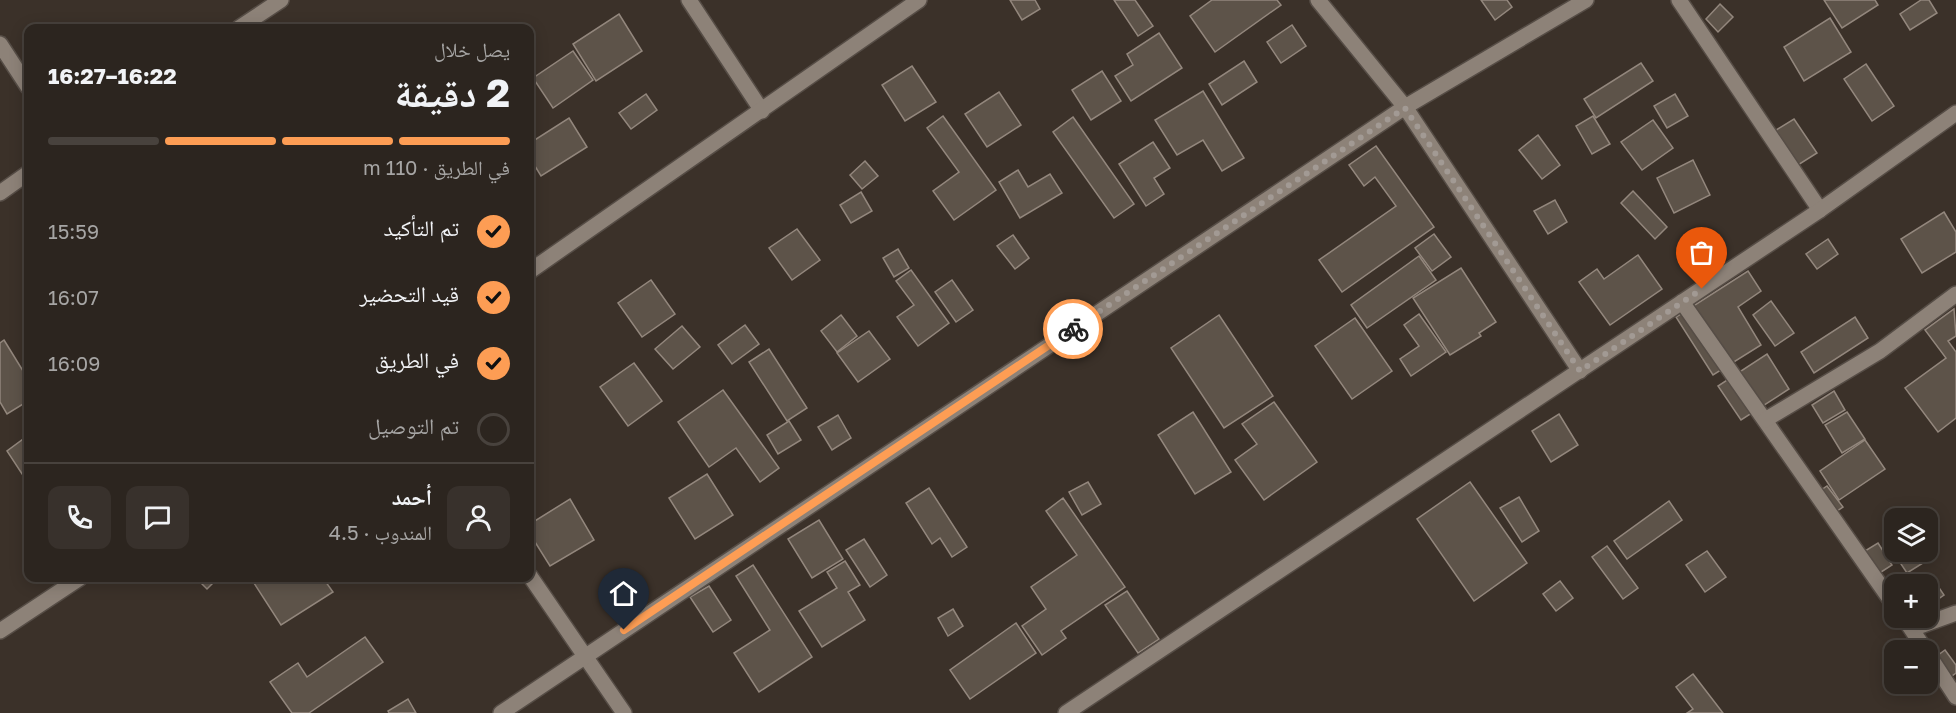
<!DOCTYPE html>
<html lang="ar">
<head>
<meta charset="utf-8">
<style>
  body { margin:0; font-family:"Golos Text","Noto Naskh Arabic",sans-serif; background:#38312c; color:#f1f3f6; direction:rtl; height:100vh; display:flex; flex-direction:column; font-size:22px; white-space:nowrap }
  * { box-sizing:border-box; margin:0 }
  p { font-size:20px; color:#a6a5a4 }
  .icon { flex:none; width:33px; height:33px; fill:none; stroke:currentColor; stroke-width:2; stroke-linecap:round; stroke-linejoin:round }
  .map { position:relative; flex:1; overflow:hidden; direction:ltr }
  .side { position:absolute; left:24px; top:24px; width:510px; height:558px; display:flex; flex-direction:column; background:#2c251f; border-radius:12px; box-shadow:0 3px 15px #0003,0 0 0 2px #48423d; direction:rtl }
  .side>* { flex:none }
  .buttons { position:absolute; left:1884px; top:508px; display:grid; gap:12px }
  .buttons a { display:grid; place-items:center; width:54px; height:54px; border-radius:12px; background:#2c251f; box-shadow:0 3px 15px #0003,0 0 0 2px #48423d; font-size:30px }
  .pin { position:absolute; display:grid; place-items:center; width:51px; height:51px; color:#fff; margin:-62px -26px; border-radius:50% 50% 50% 0; rotate:-45deg; box-shadow:0 0 6px #0007 }
  .pin .icon { rotate:45deg }
  .courier { position:absolute; display:grid; place-items:center; width:60px; height:60px; margin:-30px; border:4px solid #fd9d54; border-radius:50%; background:#fff; color:#222; box-shadow:0 2px 8px #0007 }
  .headline em { font-style:normal; font-weight:700 }
  .headline div { display:flex; flex-direction:column-reverse }
  .headline { display:flex; align-items:center; justify-content:space-between; height:102px; padding:0 24px }
  h1 { font-size:39px; font-weight:700; line-height:45px }
  .bar { display:grid; grid-template-columns:repeat(4,1fr); gap:9px 6px; align-content:center; height:72px; padding:0 24px }
  .bar i { height:8px; border-radius:4px; background:#48423d }
  .bar .active { background:#fd9d54 }
  .bar p { grid-column:span 4 }
  .line { display:flex; align-items:center; gap:15px; padding:0 24px; border-top:2px solid #48423d }
  .line div { flex:1 }
  .round { display:grid; place-items:center; flex:none; width:63px; height:63px; border-radius:12px; background:#38312c }
  ol { padding:0 24px; list-style:none }
  li { display:flex; align-items:center; gap:18px; height:66px }
  li p { margin-inline-start:auto }
  li .icon { padding:6px; border-radius:50%; background:#fd9d54; color:#111; stroke-width:4 }
  li:last-child { color:#a6a5a4 }
  li i { width:33px; height:33px; border:3px solid #48423d; border-radius:50% }
  .map>svg:first-child { display:block }
</style>
</head>
<body>
<div class="map">
<svg width="1956" height="713" viewBox="0 0 1956 713">
  <rect width="100%" height="100%" fill="#3b3129"/>
  <g fill="#5d5349" stroke="#93877d" stroke-width="1.5">
    <polygon points="1010,0 1035,0 1040,9 1022,20"/>
    <polygon points="1114,0 1135,0 1153,26 1138,36"/>
    <polygon points="1212,0 1277,0 1281,5 1215,52 1190,16"/>
    <polygon points="1481,0 1507,0 1512,7 1495,20"/>
    <polygon points="1824,0 1875,0 1878,5 1842,28"/>
    <polygon points="1921,0 1929,0 1937,13 1910,30 1900,14"/>
    <polygon points="1720,4 1733,17 1718,32 1706,19"/>
    <polygon points="619,14 642,51 596,81 573,44"/>
    <polygon points="1830,18 1851,52 1804,81 1784,47"/>
    <polygon points="1292,25 1306,46 1281,63 1267,42"/>
    <polygon points="1159,33 1182,68 1131,101 1115,76 1133,65 1127,54"/>
    <polygon points="573,51 593,80 553,108 533,78"/>
    <polygon points="1244,61 1257,82 1222,105 1209,84"/>
    <polygon points="1641,63 1653,81 1596,118 1584,99"/>
    <polygon points="1866,64 1894,106 1872,121 1844,79"/>
    <polygon points="912,66 936,102 905,121 882,85"/>
    <polygon points="1102,71 1121,101 1091,120 1072,90"/>
    <polygon points="1203,91 1244,158 1222,171 1203,140 1177,155 1155,120"/>
    <polygon points="999,92 1021,125 987,147 965,114"/>
    <polygon points="646,94 657,110 631,129 619,113"/>
    <polygon points="1675,94 1688,116 1667,128 1654,106"/>
    <polygon points="943,116 996,190 954,220 933,191 959,172 927,128"/>
    <polygon points="1593,116 1610,144 1592,154 1576,126"/>
    <polygon points="1073,117 1134,204 1114,218 1053,132"/>
    <polygon points="569,118 587,147 541,176 530,158 530,143"/>
    <polygon points="1794,119 1817,153 1798,165 1776,130"/>
    <polygon points="1653,120 1673,148 1642,170 1621,142"/>
    <polygon points="1538,135 1560,165 1542,179 1519,150"/>
    <polygon points="1153,142 1170,168 1154,178 1164,194 1146,206 1119,164"/>
    <polygon points="1376,146 1434,227 1342,292 1319,260 1396,206 1375,177 1364,186 1349,165"/>
    <polygon points="1693,160 1710,195 1674,213 1657,178"/>
    <polygon points="865,161 878,176 862,189 850,175"/>
    <polygon points="1018,170 1028,187 1050,174 1062,193 1020,218 999,182"/>
    <polygon points="1633,191 1667,227 1655,239 1621,203"/>
    <polygon points="861,192 872,211 851,223 840,205"/>
    <polygon points="1555,200 1567,222 1548,234 1534,211"/>
    <polygon points="1944,212 1956,232 1956,252 1922,273 1901,239"/>
    <polygon points="797,229 820,260 792,280 769,248"/>
    <polygon points="1434,234 1451,257 1432,271 1415,248"/>
    <polygon points="1013,235 1029,258 1015,269 997,246"/>
    <polygon points="1706,236 1715,254 1696,265 1687,247"/>
    <polygon points="1828,239 1838,254 1817,269 1806,254"/>
    <polygon points="898,249 909,268 894,277 883,258"/>
    <polygon points="1638,255 1662,289 1610,325 1579,282 1597,269 1604,279"/>
    <polygon points="1419,256 1436,280 1367,328 1351,305"/>
    <polygon points="1461,268 1496,322 1479,333 1481,336 1450,355 1413,298"/>
    <polygon points="911,270 949,323 918,346 897,317 914,305 896,281"/>
    <polygon points="1748,271 1761,291 1738,307 1761,345 1713,375 1676,317"/>
    <polygon points="651,280 675,314 642,337 618,303"/>
    <polygon points="952,280 973,310 956,322 935,292"/>
    <polygon points="1771,301 1794,333 1775,346 1753,315"/>
    <polygon points="1954,309 1956,336 1948,341 1956,352 1956,418 1938,432 1905,388 1946,358 1925,330"/>
    <polygon points="1419,314 1446,352 1411,376 1400,359 1419,346 1404,325"/>
    <polygon points="841,315 857,336 837,352 821,331"/>
    <polygon points="1219,315 1273,396 1224,428 1171,348"/>
    <polygon points="1855,317 1868,338 1814,373 1801,352"/>
    <polygon points="1355,318 1392,371 1352,399 1315,346"/>
    <polygon points="745,325 759,344 732,364 718,345"/>
    <polygon points="682,326 700,347 673,369 655,349"/>
    <polygon points="869,331 890,359 858,382 837,353"/>
    <polygon points="4,340 28,379 28,401 7,414 0,402 0,343"/>
    <polygon points="769,349 807,408 787,421 749,362"/>
    <polygon points="1767,354 1789,389 1741,420 1718,386"/>
    <polygon points="634,363 662,401 628,426 600,387"/>
    <polygon points="723,390 779,468 760,482 736,448 709,467 678,422"/>
    <polygon points="1834,391 1845,410 1823,423 1812,405"/>
    <polygon points="1274,402 1317,462 1264,500 1235,460 1257,444 1242,424"/>
    <polygon points="1193,412 1231,472 1195,494 1158,435"/>
    <polygon points="1847,412 1865,439 1842,453 1825,425"/>
    <polygon points="1559,414 1578,445 1551,462 1532,431"/>
    <polygon points="838,415 851,438 832,450 818,427"/>
    <polygon points="789,421 801,440 778,454 767,435"/>
    <polygon points="26,437 28,441 28,483 7,451"/>
    <polygon points="1865,440 1885,469 1839,500 1820,471"/>
    <polygon points="707,474 733,515 695,539 669,498"/>
    <polygon points="1088,482 1101,504 1082,515 1069,492"/>
    <polygon points="1470,482 1527,563 1474,601 1417,519"/>
    <polygon points="1827,486 1843,507 1827,518 1811,497"/>
    <polygon points="929,488 967,547 952,557 940,538 932,544 906,503"/>
    <polygon points="1519,497 1539,531 1522,542 1500,508"/>
    <polygon points="1063,498 1125,587 1061,631 1066,638 1042,655 1022,626 1046,609 1031,587 1077,555 1046,511"/>
    <polygon points="570,499 594,540 550,566 530,534 530,524"/>
    <polygon points="1669,501 1682,520 1627,559 1614,541"/>
    <polygon points="819,520 843,559 812,578 788,539"/>
    <polygon points="864,539 887,575 870,587 846,550"/>
    <polygon points="1878,543 1892,565 1875,576 1860,554"/>
    <polygon points="1607,546 1638,588 1623,599 1592,557"/>
    <polygon points="1707,551 1726,577 1705,592 1686,565"/>
    <polygon points="1900,552 1916,552 1923,563 1907,573 1895,555"/>
    <polygon points="845,561 860,585 848,592 865,620 822,647 799,611 837,588 827,572"/>
    <polygon points="753,565 812,657 759,692 734,653 770,630 736,576"/>
    <polygon points="1931,576 1944,595 1928,606 1928,585 1916,585"/>
    <polygon points="196,578 218,578 207,589"/>
    <polygon points="256,578 323,578 333,592 281,625 252,580"/>
    <polygon points="1560,581 1573,598 1556,611 1543,594"/>
    <polygon points="709,586 731,620 713,632 690,597"/>
    <polygon points="1127,591 1159,639 1138,653 1105,605"/>
    <polygon points="953,609 963,626 948,636 938,618"/>
    <polygon points="1016,623 1036,653 970,699 950,670"/>
    <polygon points="365,637 383,662 309,713 292,713 270,682 298,663 307,677"/>
    <polygon points="1945,650 1956,665 1956,673 1945,681 1930,661"/>
    <polygon points="1693,674 1723,713 1687,713 1693,709 1676,687"/>
    <polygon points="408,699 416,713 389,713 388,711"/>
  </g>
  <g fill="none" stroke-linecap="round" stroke-linejoin="round">
    <defs>
      <g id="minor">
        <polyline points="689,0 762,111"/>
        <polyline points="1318,0 1405,107 1580,371"/>
        <polyline points="1679,0 1820,210"/>
        <polyline points="239,28 281,0"/>
        <polyline points="0,44 28,87"/>
        <polyline points="0,193 28,173"/>
        <polyline points="530,271 919,0"/>
        <polyline points="1682,302 1894,605"/>
        <polyline points="1765,420 1880,351 1956,294"/>
        <polyline points="530,576 624,713"/>
        <polyline points="1904,618 1926,651"/>
        <polyline points="1912,629 1956,613"/>
        <polyline points="0,631 80,578"/>
        <polyline points="1928,654 1956,697"/>
        <polyline points="501,713 1405,107 1586,0"/>
        <polyline points="1066,713 1820,210 1956,113"/>
      </g>
    </defs>
    <use href="#minor" stroke="#564d46" stroke-width="18"/>
    <use href="#minor" stroke="#8d8278" stroke-width="15"/>
  </g>
  <g fill="none" stroke-linecap="round" stroke-linejoin="round">
    <polyline stroke="#a29a94" stroke-width="6" stroke-dasharray="0 10.8" points="1073,329 1405,108 1580,371 1702,289"/>
    <polyline stroke="#fd9d54" stroke-width="8" points="624,630 1073,329"/>
  </g>
</svg>
<div class="buttons">
<a><svg class="icon" aria-label="layers" viewBox="0 0 24 24"><path d="M12 4l9 5-9 5-9-5zM3 14l9 5 9-5"/></svg></a>
<a>+</a>
<a>−</a>
</div>
<div class="pin" style="left:1702px;top:289px;background:#ea580c"><svg class="icon" aria-label="bag" viewBox="0 0 24 24"><path d="M5 8h14l-1 12H6zM9 8a3 3 0 0 1 6 0"/></svg></div>
<div class="pin" style="left:624px;top:630px;background:#1f2937"><svg class="icon" aria-label="home" viewBox="0 0 24 24"><path d="M3 11l9-7 9 7M6 9v11h12V9"/></svg></div>
<div class="courier" style="left:1073px;top:329px"><svg class="icon" aria-label="bike" viewBox="0 0 24 24"><circle cx="6" cy="16" r="4"/><circle cx="18" cy="16" r="4"/><path d="M6 16l4-8h5l3 8M10 8l3 8H6M13 5h3"/></svg></div>
<section class="side">
<div class="headline"><div><h1>2 دقيقة</h1><p>يصل خلال</p></div><em>16:22–16:27</em></div>
<div class="bar"><i class="active"></i><i class="active"></i><i class="active"></i><i></i><p>في الطريق · 110 m</p></div>
<ol>
<li><svg class="icon" aria-label="check" viewBox="0 0 24 24"><path d="M5 12l5 5 9-10"/></svg>تم التأكيد<p>15:59</p></li>
<li><svg class="icon" aria-label="check" viewBox="0 0 24 24"><path d="M5 12l5 5 9-10"/></svg>قيد التحضير<p>16:07</p></li>
<li><svg class="icon" aria-label="check" viewBox="0 0 24 24"><path d="M5 12l5 5 9-10"/></svg>في الطريق<p>16:09</p></li>
<li><i></i>تم التوصيل</li>
</ol>
<div class="line" style="height:108px"><a class="round"><svg class="icon" aria-label="person" viewBox="0 0 24 24"><circle cx="12" cy="8" r="4"/><path d="M4 21q1-7 8-7t8 7"/></svg></a><div><b>أحمد</b><p>المندوب · 4.5</p></div><a class="round"><svg class="icon" aria-label="chat" viewBox="0 0 24 24"><path d="M4 5h16v11H9l-5 4z"/></svg></a><a class="round"><svg class="icon" aria-label="phone" viewBox="0 0 24 24"><path d="M5 4h4l2 5-3 2q2 4 5 5l2-3 5 2v4C11 20 4 13 5 4z"/></svg></a></div>
</section>
</div>
</body>
</html>
